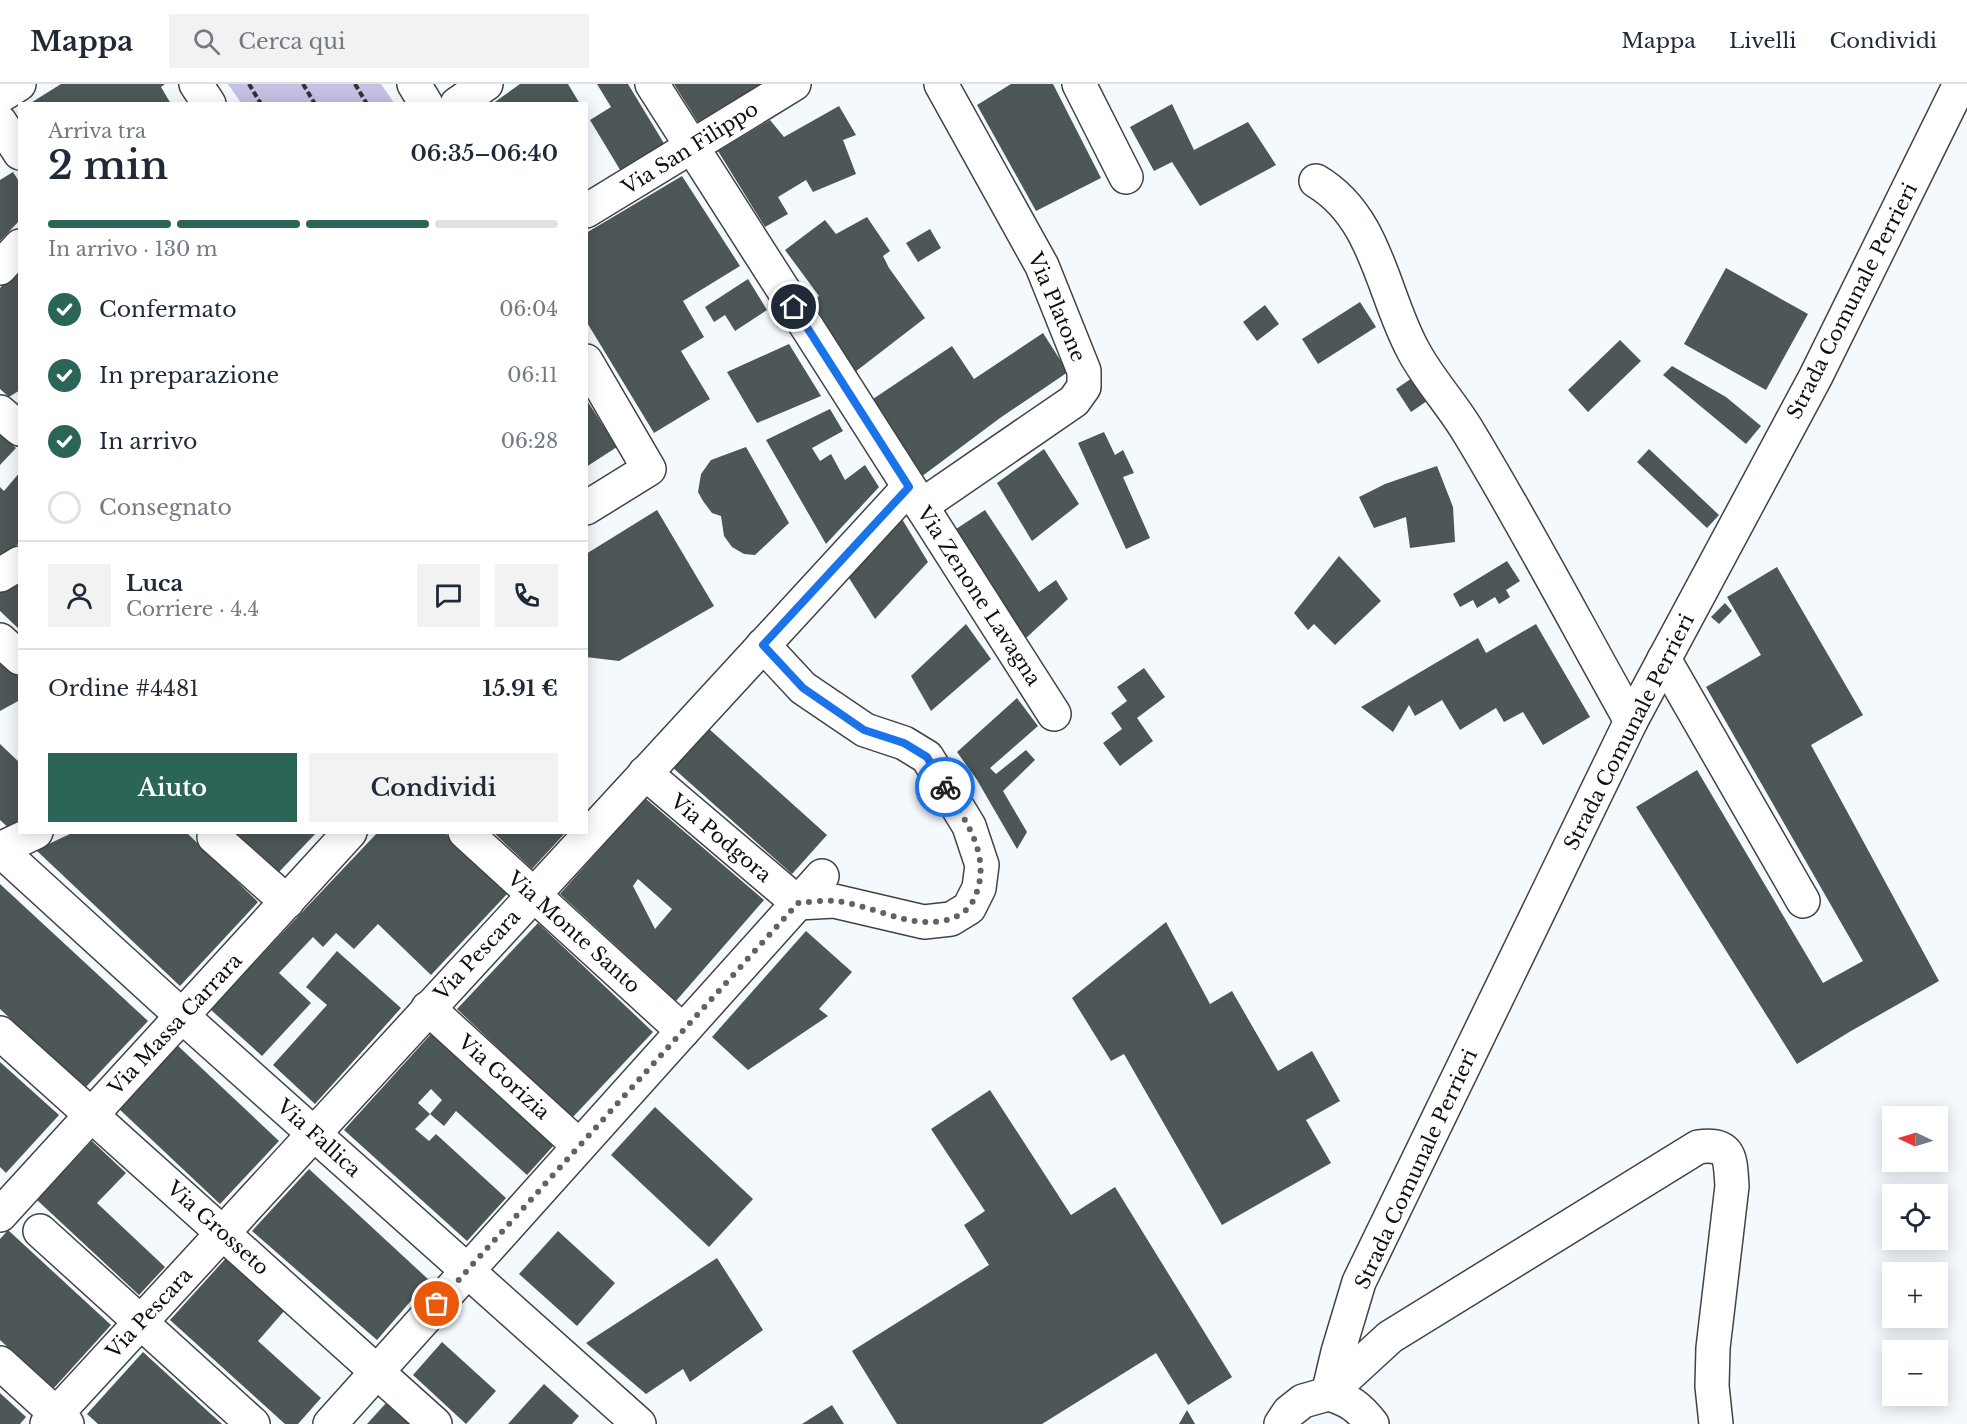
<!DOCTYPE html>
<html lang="it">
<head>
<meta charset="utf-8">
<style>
  body { margin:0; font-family:"Libre Baskerville",serif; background:#f2f2f3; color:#1f2937; height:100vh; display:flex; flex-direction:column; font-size:22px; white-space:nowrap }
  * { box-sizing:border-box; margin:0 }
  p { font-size:20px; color:#747a83 }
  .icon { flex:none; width:33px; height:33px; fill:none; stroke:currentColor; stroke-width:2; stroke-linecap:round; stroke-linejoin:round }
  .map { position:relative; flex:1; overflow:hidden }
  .panel { position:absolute; left:18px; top:18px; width:570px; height:732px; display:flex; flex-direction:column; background:#fff; border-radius:0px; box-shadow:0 3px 15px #0003 }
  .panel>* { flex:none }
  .needle { width:39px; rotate:274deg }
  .buttons { position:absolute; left:1882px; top:1022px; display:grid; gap:12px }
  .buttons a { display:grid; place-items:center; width:66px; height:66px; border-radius:0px; background:#fff; box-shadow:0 3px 15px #0003; font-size:30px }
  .pin { position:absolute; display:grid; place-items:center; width:51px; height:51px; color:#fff; margin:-26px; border:3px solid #fff; border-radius:50%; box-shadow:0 2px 6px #0007 }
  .courier { position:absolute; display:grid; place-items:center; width:60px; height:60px; margin:-30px; border:4px solid #1a73e8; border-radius:50%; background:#fff; color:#222; box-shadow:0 2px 8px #0007 }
  .headline em { font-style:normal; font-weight:600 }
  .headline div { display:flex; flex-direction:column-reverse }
  .headline { display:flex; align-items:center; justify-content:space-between; height:102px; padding:0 30px }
  h1 { font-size:39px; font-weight:600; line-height:45px }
  .bar { display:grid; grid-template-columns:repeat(4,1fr); gap:9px 6px; align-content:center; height:72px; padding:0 30px }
  .bar i { height:8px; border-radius:4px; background:#e0e1e3 }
  .bar .on { background:#2b6557 }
  .bar p { grid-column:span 4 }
  .line { display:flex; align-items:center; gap:15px; padding:0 30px; border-top:2px solid #e0e1e3 }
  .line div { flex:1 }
  .round { display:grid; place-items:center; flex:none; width:63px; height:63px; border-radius:0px; background:#f2f2f3 }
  ol { padding:0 30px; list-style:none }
  li { display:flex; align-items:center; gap:18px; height:66px }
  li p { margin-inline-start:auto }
  li .icon { padding:6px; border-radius:50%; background:#2b6557; color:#fff; stroke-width:4 }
  li:last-child { color:#747a83 }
  li i { width:33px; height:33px; border:3px solid #e0e1e3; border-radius:50% }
  .cta { display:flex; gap:12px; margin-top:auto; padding:12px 30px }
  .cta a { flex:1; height:69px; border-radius:0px; background:#2b6557; color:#fff; font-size:24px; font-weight:600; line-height:69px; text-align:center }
  .cta a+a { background:#f2f2f3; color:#1f2937 }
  header { display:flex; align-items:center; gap:36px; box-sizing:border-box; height:84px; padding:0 30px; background:#fff; border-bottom:2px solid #e0e1e3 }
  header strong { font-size:28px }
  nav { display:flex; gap:33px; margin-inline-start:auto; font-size:21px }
  .search { width:420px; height:54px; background:#f2f2f3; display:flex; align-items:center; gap:15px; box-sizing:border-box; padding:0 21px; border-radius:0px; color:#747a83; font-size:22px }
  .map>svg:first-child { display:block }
</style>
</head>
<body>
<header>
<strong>Mappa</strong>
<div class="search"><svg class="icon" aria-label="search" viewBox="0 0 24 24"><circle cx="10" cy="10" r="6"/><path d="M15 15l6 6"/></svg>Cerca qui</div>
<nav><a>Mappa</a><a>Livelli</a><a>Condividi</a></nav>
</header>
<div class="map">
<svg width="1967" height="1340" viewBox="0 0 1967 1340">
  <rect width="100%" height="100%" fill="#f4f9fd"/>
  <polygon fill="#c5c1e4" points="228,0 381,0 394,19 241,19"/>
  <g fill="#4d5757" fill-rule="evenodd">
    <polygon points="61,0 165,0 161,3 171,20 29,20"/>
    <polygon points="520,0 568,0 580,20 492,20"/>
    <polygon points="597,0 628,0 665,61 622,89 590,36 611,23"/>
    <polygon points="674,0 759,0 762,3 699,40"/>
    <polygon points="1011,0 1053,0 1101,94 1036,127 977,21"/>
    <polygon points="1172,20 1194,66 1248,38 1276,81 1200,122 1172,78 1154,87 1130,43"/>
    <polygon points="839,22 856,51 843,56 856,90 813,108 806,96 778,113 788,130 765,143 718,67 770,36 784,53"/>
    <polygon points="13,88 20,99 20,136 0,157 0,96"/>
    <polygon points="682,92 740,182 683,217 704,253 681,267 710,315 654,349 586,237 586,149"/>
    <polygon points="867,133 890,167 883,172 889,184 925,234 855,288 812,217 819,212 785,166 825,136 836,150"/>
    <polygon points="930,145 941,164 918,178 906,159"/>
    <polygon points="20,181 20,306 9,313 0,305 0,204"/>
    <polygon points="1726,184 1808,230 1766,306 1684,260"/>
    <polygon points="748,195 767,226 735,247 725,231 714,238 705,223"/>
    <polygon points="1360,218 1376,243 1318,280 1302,255"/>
    <polygon points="1265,221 1279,240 1257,257 1243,238"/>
    <polygon points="1043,249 1068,288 1000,334 921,393 873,315 952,262 974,295"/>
    <polygon points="1620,256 1641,277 1588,328 1568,306"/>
    <polygon points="789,260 821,312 757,339 727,288"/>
    <polygon points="1672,282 1726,313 1761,342 1746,360 1663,291"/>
    <polygon points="1415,292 1430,315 1411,328 1396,305"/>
    <polygon points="586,315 617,363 586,383"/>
    <polygon points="830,325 843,347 812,364 820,377 831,370 845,396 865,381 879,403 826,460 766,356"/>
    <polygon points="1104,348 1115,371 1123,366 1134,389 1123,393 1150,454 1126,465 1078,359"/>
    <polygon points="0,349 16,364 0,381"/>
    <polygon points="746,363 789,439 755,471 744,470 732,463 724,452 721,432 712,429 703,417 698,408 701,390 711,376"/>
    <polygon points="1044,365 1079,420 1032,457 997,399"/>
    <polygon points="1649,365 1719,431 1707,444 1637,378"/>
    <polygon points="1437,382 1453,423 1455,458 1410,464 1406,433 1374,444 1359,413 1385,400"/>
    <polygon points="20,388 20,459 0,472 0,403 4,407"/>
    <polygon points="657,426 714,522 619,577 586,573 586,470"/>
    <polygon points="985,426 1039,508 1056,496 1068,515 1025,555 953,447"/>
    <polygon points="902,435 928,478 875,535 849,494"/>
    <polygon points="1339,472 1381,517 1335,561 1314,540 1308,546 1294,529"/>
    <polygon points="1507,477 1520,497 1506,506 1510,513 1499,520 1495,513 1477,524 1473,516 1460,523 1453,510"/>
    <polygon points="1777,483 1863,631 1811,661 1939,897 1851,947 1797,980 1636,723 1697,686 1823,899 1863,877 1706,603 1761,571 1727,513"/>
    <polygon points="20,495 20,546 0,527 0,509"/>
    <polygon points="1725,519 1732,527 1719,540 1711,533"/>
    <polygon points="966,540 991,575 931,627 911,592"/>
    <polygon points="1536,540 1590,633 1543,661 1523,628 1504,638 1496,624 1460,646 1442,616 1415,632 1409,621 1393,648 1361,623 1478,554 1486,569"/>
    <polygon points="0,573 20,590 20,616 0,627"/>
    <polygon points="1144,584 1165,613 1137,634 1153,657 1120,682 1103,659 1122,645 1111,629 1127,617 1117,603"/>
    <polygon points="1017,614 1038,642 990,684 996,690 1026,666 1035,676 1003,707 1027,748 1017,765 977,696 957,668"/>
    <polygon points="708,644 827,751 792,790 672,683"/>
    <polygon points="0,660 20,679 20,744 12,747 0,736"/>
    <path d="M645,714L764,816L676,917L560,810ZM638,795L672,825L655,845L633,802Z"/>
    <polygon points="74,748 186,748 258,818 180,902 36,766"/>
    <polygon points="235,748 317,748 279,788"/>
    <polygon points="378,748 444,748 508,809 431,891 378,840 354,865 336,849 323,863 313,853 279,889 311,919 262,972 210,925"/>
    <polygon points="493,748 566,748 532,785"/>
    <polygon points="0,800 148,937 85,1004 0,925"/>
    <polygon points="1166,838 1210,920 1232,907 1278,987 1312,967 1340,1017 1306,1036 1331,1079 1222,1141 1124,970 1111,977 1072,914"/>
    <polygon points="538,839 653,948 572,1034 457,925"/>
    <polygon points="806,847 852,888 819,925 828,932 748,986 712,953"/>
    <polygon points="337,867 401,924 315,1020 273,981 327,921 306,903"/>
    <polygon points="431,950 554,1061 527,1091 456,1027 444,1042 430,1030 442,1016 431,1005 418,1019 430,1030 415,1045 429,1057 436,1050 506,1114 467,1157 344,1046"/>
    <polygon points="176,960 279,1057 220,1120 117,1023"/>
    <polygon points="0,978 59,1031 6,1089 0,1083"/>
    <polygon points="990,1006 1071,1131 1115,1103 1232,1293 1188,1321 1156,1269 1042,1340 897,1340 852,1267 989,1181 964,1141 985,1127 931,1045"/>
    <polygon points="655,1023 753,1115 709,1163 611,1071"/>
    <polygon points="92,1057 126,1089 97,1119 165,1183 139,1211 37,1116"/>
    <polygon points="309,1085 429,1196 377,1256 252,1147"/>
    <polygon points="8,1146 111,1241 53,1305 0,1256 0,1155"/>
    <polygon points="558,1147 615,1199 577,1242 519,1190"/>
    <polygon points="227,1173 285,1226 258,1257 321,1314 298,1340 285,1340 170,1236"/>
    <polygon points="717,1174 763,1246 690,1298 683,1285 646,1310 586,1259"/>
    <polygon points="442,1258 496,1307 466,1340 413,1291"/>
    <polygon points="143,1268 201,1321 222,1340 98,1340 87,1330"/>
    <polygon points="544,1300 579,1332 572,1340 508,1340"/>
    <polygon points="0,1309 26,1333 20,1340 0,1340"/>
    <polygon points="387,1318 411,1340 367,1340"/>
    <polygon points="832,1321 844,1340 802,1340"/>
    <polygon points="1187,1326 1195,1340 1179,1340"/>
  </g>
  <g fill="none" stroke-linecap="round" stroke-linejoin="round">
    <defs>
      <g id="minor">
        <polyline points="196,0 209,20"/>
        <polyline points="414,0 426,20"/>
        <polyline points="652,0 1054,630"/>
        <polyline points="1079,0 1126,93"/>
        <polyline points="0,12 19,0"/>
        <polyline points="457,20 486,0"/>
        <polyline points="0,38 20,69"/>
        <path d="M1316,97C1377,133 1382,209 1413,266C1428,295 1452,320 1469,349C1526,443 1577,541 1631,637"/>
        <polyline points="586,127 794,0"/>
        <polyline points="0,184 20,162"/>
        <polyline points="586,277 649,385 586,424"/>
        <polyline points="0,328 20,345"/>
        <polyline points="921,422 1074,317 1084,303 1084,287 1042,182 941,0"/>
        <polyline points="0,491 20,479"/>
        <polyline points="0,556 20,574"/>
        <polyline points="1664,575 1803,817"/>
        <polyline points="645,689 798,819 834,817 924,838 951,835 969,824 979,804 982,781 969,742 927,673 904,659 865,646 803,604 763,561"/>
        <polyline points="465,748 683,947"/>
        <polyline points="214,753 287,818"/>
        <polyline points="0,765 36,748"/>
        <polyline points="0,766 182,932 639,1340"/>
        <polyline points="428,924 579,1062"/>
        <polyline points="0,949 435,1340"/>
        <polyline points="0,1131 350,748"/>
        <polyline points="40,1147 253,1340"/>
        <polyline points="0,1279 67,1340"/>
        <polyline points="1328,1310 1338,1268 1359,1198 1631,637 1816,292 1960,0"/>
        <path d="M1328,1310C1348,1315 1359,1323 1372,1340"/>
        <polyline points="47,1340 909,403"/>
        <polyline points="330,1340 822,792"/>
        <path d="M1281,1340L1289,1328L1303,1317L1328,1310L1390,1253L1698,1063C1732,1058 1730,1075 1732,1102L1713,1264L1712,1302L1716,1340"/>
      </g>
    </defs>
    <use href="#minor" stroke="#434343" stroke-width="36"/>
    <g stroke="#323232" stroke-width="4" stroke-dasharray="6 3" stroke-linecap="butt">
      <polyline points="249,0 261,20"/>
      <polyline points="303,0 315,20"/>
      <polyline points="355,0 367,20"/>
    </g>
    <use href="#minor" stroke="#fff" stroke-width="33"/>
  </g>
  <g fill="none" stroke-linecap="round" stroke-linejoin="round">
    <path stroke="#606263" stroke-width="6" stroke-dasharray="0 10.8" d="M437,1220L798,819C809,818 823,816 834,817C863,819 896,837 925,838C942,839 964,834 973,817C994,775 967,739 945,703"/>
    <polyline stroke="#1a73e8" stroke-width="8" points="794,223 909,403 763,561 803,604 864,646 904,659 927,673 945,703"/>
  </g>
  <g text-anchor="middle" stroke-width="6" stroke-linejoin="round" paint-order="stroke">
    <g font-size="20" fill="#101010" stroke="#fff">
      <text transform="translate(690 64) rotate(-32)" y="7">Via San Filippo</text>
      <text transform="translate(1852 217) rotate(-63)" y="7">Strada Comunale Perrieri</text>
      <text transform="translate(1057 223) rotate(67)" y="7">Via Platone</text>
      <text transform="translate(979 512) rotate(57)" y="7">Via Zenone Lavagna</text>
      <text transform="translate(1629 648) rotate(-63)" y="7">Strada Comunale Perrieri</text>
      <text transform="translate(721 754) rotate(40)" y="7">Via Podgora</text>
      <text transform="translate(574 848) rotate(42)" y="7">Via Monte Santo</text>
      <text transform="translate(477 871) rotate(-47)" y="7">Via Pescara</text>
      <text transform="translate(175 940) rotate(-47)" y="7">Via Massa Carrara</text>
      <text transform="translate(504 993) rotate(42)" y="7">Via Gorizia</text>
      <text transform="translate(319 1054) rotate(42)" y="7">Via Fallica</text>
      <text transform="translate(1416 1085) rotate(-65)" y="7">Strada Comunale Perrieri</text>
      <text transform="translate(218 1144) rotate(42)" y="7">Via Grosseto</text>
      <text transform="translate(149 1229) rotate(-47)" y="7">Via Pescara</text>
    </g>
  </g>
</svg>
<div class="buttons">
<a><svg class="needle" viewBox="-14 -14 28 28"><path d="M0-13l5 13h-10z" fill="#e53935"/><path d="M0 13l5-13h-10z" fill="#747a83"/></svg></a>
<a><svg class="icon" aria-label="locate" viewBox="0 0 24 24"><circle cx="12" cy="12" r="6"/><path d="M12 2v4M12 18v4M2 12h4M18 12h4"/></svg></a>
<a>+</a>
<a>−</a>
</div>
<div class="pin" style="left:437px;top:1220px;background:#ea580c"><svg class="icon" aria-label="bag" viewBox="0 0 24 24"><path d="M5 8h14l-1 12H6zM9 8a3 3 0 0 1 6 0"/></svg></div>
<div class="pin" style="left:794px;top:223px;background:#1f2937"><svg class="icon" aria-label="home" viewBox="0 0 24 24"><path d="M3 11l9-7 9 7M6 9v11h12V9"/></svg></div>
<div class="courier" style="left:945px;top:703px"><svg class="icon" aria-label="bike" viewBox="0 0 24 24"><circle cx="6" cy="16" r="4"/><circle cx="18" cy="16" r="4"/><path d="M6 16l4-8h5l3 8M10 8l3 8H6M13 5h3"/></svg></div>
<section class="panel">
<div class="headline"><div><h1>2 min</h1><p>Arriva tra</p></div><em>06:35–06:40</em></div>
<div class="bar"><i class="on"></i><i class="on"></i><i class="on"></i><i></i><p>In arrivo · 130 m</p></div>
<ol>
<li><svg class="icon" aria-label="check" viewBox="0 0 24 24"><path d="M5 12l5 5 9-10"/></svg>Confermato<p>06:04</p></li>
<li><svg class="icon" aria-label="check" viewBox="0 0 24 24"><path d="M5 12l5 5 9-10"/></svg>In preparazione<p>06:11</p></li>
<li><svg class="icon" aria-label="check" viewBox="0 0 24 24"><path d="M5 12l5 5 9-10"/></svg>In arrivo<p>06:28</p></li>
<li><i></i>Consegnato</li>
</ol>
<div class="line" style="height:108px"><a class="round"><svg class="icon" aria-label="person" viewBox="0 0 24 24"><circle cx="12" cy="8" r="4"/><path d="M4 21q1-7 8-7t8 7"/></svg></a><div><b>Luca</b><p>Corriere · 4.4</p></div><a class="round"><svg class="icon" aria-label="chat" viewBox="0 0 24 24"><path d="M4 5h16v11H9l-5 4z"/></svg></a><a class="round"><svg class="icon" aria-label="phone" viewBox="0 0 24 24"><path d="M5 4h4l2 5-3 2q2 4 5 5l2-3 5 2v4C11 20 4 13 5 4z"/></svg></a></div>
<div class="line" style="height:78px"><div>Ordine #4481</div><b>15.91 €</b></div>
<div class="cta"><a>Aiuto</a><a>Condividi</a></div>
</section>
</div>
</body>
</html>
